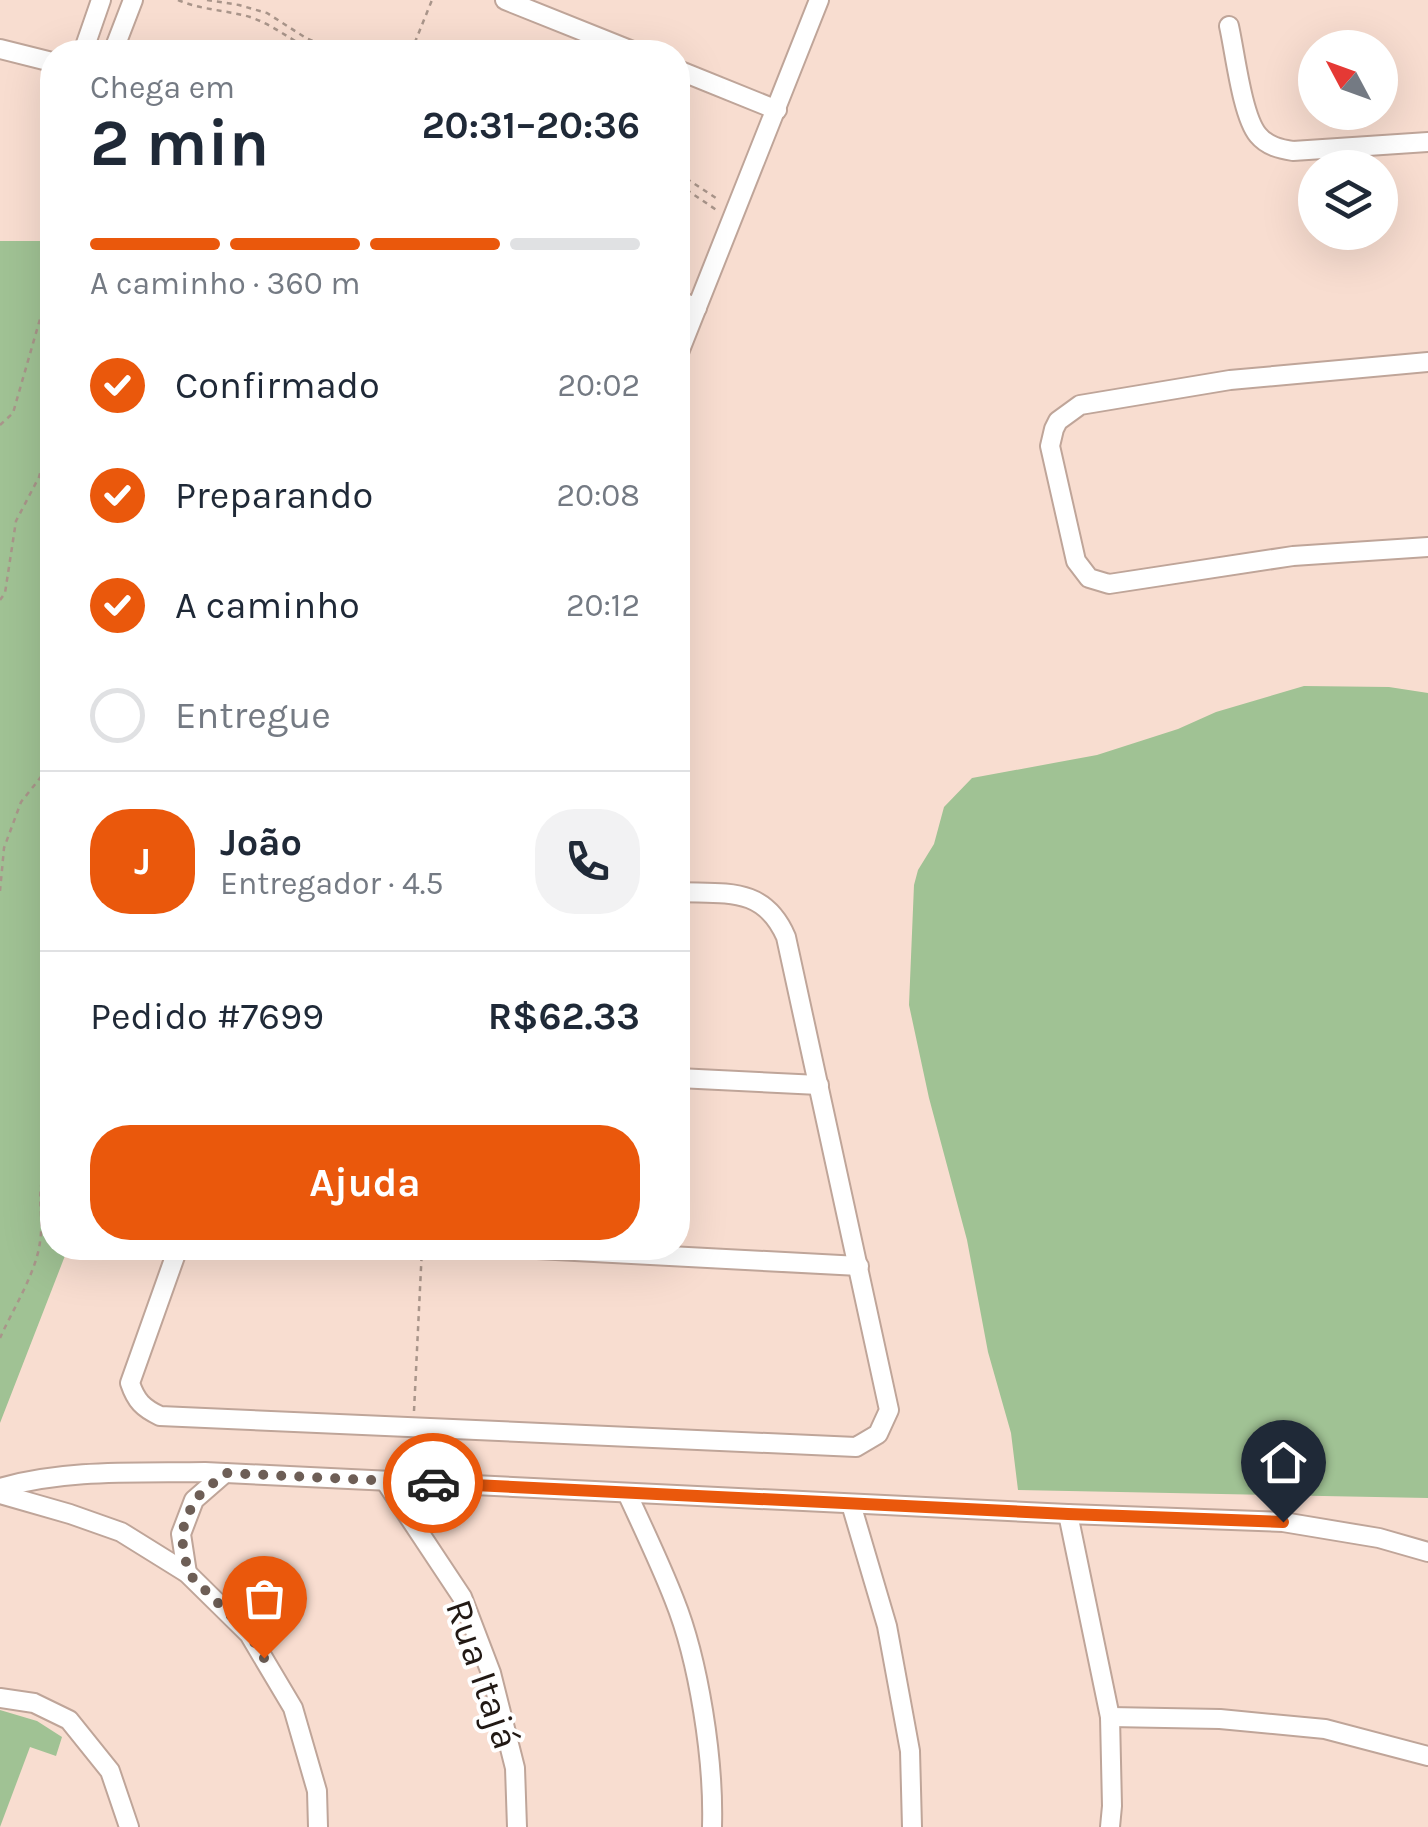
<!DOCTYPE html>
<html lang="pt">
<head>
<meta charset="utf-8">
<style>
  body { margin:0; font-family:Karla,sans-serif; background:#f2f2f3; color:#1f2937; height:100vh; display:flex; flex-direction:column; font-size:38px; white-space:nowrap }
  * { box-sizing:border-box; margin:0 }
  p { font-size:32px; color:#747a83 }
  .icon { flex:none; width:55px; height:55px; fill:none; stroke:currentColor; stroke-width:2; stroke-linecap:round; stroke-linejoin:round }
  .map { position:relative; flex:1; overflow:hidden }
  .sheet { position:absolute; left:40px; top:40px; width:650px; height:1220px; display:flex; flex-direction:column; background:#fff; border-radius:40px; box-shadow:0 10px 40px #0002 }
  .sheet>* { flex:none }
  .needle { width:65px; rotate:311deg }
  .buttons { position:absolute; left:1298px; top:30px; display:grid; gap:20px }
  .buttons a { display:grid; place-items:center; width:100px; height:100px; border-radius:50%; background:#fff; box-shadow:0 10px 40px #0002; font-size:50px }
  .pin { position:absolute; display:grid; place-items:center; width:85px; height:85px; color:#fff; margin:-102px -42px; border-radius:50% 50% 50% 0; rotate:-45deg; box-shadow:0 0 10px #0007 }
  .pin .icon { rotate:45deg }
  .courier { position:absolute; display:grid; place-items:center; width:100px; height:100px; margin:-50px; border:8px solid #ea580c; border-radius:50%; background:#fff; color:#222; box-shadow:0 2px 12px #0007 }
  .headline em { font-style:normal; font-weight:700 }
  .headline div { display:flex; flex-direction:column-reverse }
  .headline { display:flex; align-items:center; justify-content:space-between; height:170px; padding:0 50px }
  h1 { font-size:65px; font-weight:700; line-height:75px }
  .bar { display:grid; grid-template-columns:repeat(4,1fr); gap:15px 10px; align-content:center; height:120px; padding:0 50px }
  .bar i { height:12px; border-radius:8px; background:#e0e1e3 }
  .bar .active { background:#ea580c }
  .bar p { grid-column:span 4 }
  .line { display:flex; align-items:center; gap:25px; padding:0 50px; border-top:2px solid #e0e1e3 }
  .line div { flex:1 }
  .round { display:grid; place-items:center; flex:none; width:105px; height:105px; border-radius:40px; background:#f2f2f3 }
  ol { padding:0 50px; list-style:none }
  li { display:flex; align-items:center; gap:30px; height:110px }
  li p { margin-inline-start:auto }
  li .icon { padding:10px; border-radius:50%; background:#ea580c; color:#fff; stroke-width:4 }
  li:last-child { color:#747a83 }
  li i { width:55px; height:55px; border:5px solid #e0e1e3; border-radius:50% }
  .cta { display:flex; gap:20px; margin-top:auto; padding:20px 50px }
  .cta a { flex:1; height:115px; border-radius:40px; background:#ea580c; color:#fff; font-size:40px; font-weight:700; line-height:115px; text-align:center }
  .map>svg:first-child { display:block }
</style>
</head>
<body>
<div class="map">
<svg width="1428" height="1827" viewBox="0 0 1428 1827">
  <rect width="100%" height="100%" fill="#f8ddd0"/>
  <g fill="#a0c294">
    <polygon points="0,241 52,241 52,1248 68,1248 0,1423"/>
    <polygon points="1304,686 1389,687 1428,693 1428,1498 1018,1490 1011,1433 988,1352 967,1240 929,1098 909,1005 914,885 918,870 934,844 944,807 972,778 1097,755 1178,729 1216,712"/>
    <polygon points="0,1710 37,1721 62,1737 56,1756 30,1747 0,1827"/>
  </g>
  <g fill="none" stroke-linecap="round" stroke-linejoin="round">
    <defs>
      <g id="minor">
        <polyline points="505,0 635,52"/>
        <path d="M1229,26C1235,52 1242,116 1258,135C1267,146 1280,149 1293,151L1428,142"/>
        <polyline points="0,49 52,62"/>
        <polyline points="83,52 101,0"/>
        <polyline points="113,52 133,0"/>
        <polyline points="678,70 777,110"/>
        <polyline points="678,300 697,308"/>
        <polyline points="678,355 819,0"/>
        <polyline points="1428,362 1230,380 1080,405 1058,421 1054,429 1050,446 1076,561 1089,578 1109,584 1293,556 1428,547"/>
        <polyline points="678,1078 819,1085"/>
        <path d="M178,1248L130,1383C136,1401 143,1408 160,1416L856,1447L878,1434L889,1410L786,937C764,886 726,894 678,892"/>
        <polyline points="518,1248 859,1266"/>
        <polyline points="385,1481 462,1597 491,1673 515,1768 517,1827"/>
        <path d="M0,1488C65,1469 137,1473 205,1472L1068,1514L1283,1522L1379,1538L1428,1552"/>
        <path d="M627,1493C643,1528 660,1563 674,1599C699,1661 714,1760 712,1827"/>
        <polyline points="0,1494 70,1514 121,1532 187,1573 249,1634 293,1708 317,1791 318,1827"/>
        <polyline points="851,1504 887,1626 910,1751 912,1827"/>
        <polyline points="1068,1514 1110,1717 1112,1806 1110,1827"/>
        <polyline points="187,1573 181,1534 194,1500 225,1473"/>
        <polyline points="0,1698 34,1703 69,1720 110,1771 129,1827"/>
        <polyline points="1110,1717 1220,1719 1325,1729 1428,1756"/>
      </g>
    </defs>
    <use href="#minor" stroke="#bfa599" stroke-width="22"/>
    <g stroke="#a9958a" stroke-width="2.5" stroke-dasharray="5 5" stroke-linecap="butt">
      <path d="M178,0C201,10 226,10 250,17C274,25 293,42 316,52"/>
      <polyline points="207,0 239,5 267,13 306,38 327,47 368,52"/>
      <polyline points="411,52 432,0"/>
      <polyline points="678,173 719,200"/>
      <polyline points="678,184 718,211"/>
      <polyline points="0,425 13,413 40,319 52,294"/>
      <polyline points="0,600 5,593 16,521 39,477 52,430"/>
      <polyline points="0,891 4,848 21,802 52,763"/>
      <path d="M0,1338C13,1309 36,1273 40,1242C45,1209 32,1188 52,1157"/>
      <polyline points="414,1411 422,1248"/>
    </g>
    <use href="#minor" stroke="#fff" stroke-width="18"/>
  </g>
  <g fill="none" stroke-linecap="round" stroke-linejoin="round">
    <polyline stroke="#6d5e56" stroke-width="10" stroke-dasharray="0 18" points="264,1658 249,1634 188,1573 181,1534 194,1500 225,1473 433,1483"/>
    <polyline stroke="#ea580c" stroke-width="12" points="433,1483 1068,1514 1283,1522"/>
  </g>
  <g text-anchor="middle" stroke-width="8" stroke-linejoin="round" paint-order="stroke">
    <g font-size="38" fill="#221914" stroke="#fff">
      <text transform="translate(483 1674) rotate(71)" y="13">Rua Itajá</text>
    </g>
  </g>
</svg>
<div class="buttons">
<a><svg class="needle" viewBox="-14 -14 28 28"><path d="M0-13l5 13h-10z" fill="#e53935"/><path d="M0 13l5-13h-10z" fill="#747a83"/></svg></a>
<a><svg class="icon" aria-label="layers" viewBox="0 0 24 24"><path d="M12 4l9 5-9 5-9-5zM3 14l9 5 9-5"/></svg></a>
</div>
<div class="pin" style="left:264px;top:1658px;background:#ea580c"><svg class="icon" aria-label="bag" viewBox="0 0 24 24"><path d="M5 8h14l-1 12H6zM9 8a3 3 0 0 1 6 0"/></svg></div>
<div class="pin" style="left:1283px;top:1522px;background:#1f2937"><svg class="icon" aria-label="home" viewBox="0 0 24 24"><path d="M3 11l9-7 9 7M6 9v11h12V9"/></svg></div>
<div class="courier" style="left:433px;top:1483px"><svg class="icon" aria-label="car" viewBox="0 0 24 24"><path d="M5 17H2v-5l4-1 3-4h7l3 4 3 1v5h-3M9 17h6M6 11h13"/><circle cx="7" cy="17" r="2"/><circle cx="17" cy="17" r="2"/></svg></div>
<section class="sheet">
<div class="headline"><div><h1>2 min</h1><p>Chega em</p></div><em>20:31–20:36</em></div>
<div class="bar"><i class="active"></i><i class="active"></i><i class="active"></i><i></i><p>A caminho · 360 m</p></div>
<ol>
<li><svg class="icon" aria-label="check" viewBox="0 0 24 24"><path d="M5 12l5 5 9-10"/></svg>Confirmado<p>20:02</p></li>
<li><svg class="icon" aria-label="check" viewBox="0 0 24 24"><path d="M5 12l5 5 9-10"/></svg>Preparando<p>20:08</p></li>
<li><svg class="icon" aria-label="check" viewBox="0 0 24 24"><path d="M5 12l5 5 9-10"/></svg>A caminho<p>20:12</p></li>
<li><i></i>Entregue</li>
</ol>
<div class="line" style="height:180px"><b class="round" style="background:#ea580c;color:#fff">J</b><div><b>João</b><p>Entregador · 4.5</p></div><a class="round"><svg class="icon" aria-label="phone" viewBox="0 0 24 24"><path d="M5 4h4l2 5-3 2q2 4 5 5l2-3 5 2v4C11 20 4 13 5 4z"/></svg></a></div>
<div class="line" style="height:130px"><div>Pedido #7699</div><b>R$62.33</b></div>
<div class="cta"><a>Ajuda</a></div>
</section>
</div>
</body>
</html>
